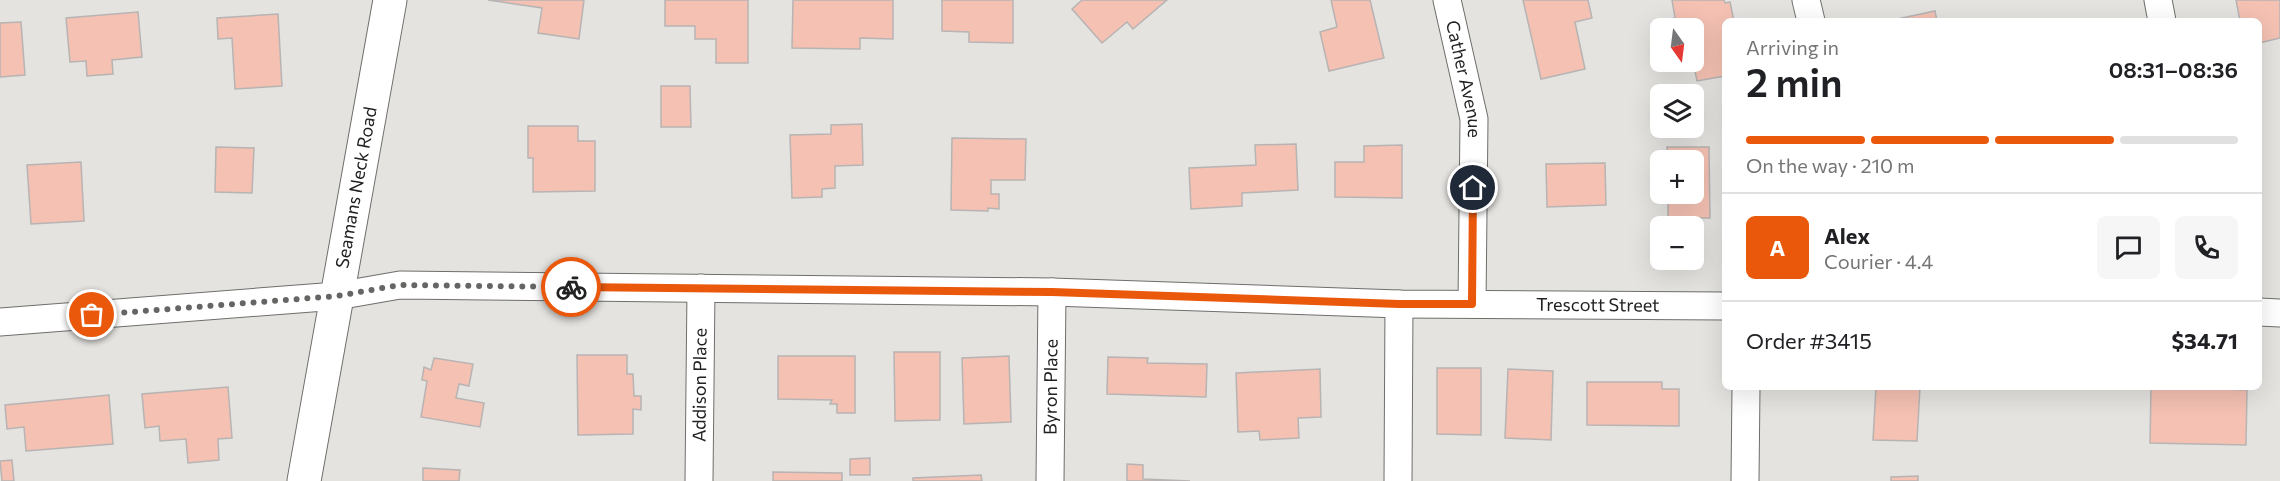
<!DOCTYPE html>
<html lang="en">
<head>
<meta charset="utf-8">
<style>
  body { margin:0; font-family:Commissioner,sans-serif; background:#f6f6f6; color:#202124; height:100vh; display:flex; flex-direction:column; font-size:22px; white-space:nowrap }
  * { box-sizing:border-box; margin:0 }
  p { font-size:20px; color:#757577 }
  .icon { flex:none; width:33px; height:33px; fill:none; stroke:currentColor; stroke-width:2; stroke-linecap:round; stroke-linejoin:round }
  .map { position:relative; flex:1; overflow:hidden }
  .drawer { position:absolute; left:1722px; top:18px; width:540px; height:372px; display:flex; flex-direction:column; background:#fff; border-radius:9px; box-shadow:0 6px 24px #0002 }
  .drawer>* { flex:none }
  .needle { width:39px; rotate:166deg }
  .tools { position:absolute; left:1650px; top:18px; display:grid; gap:12px }
  .tools a { display:grid; place-items:center; width:54px; height:54px; border-radius:9px; background:#fff; box-shadow:0 6px 24px #0002; font-size:30px }
  .pin { position:absolute; display:grid; place-items:center; width:51px; height:51px; color:#fff; margin:-26px; border:3px solid #fff; border-radius:50%; box-shadow:0 2px 6px #0007 }
  .courier { position:absolute; display:grid; place-items:center; width:60px; height:60px; margin:-30px; border:4px solid #ea580c; border-radius:50%; background:#fff; color:#222; box-shadow:0 2px 8px #0007 }
  .headline em { font-style:normal; font-weight:600 }
  .headline div { display:flex; flex-direction:column-reverse }
  .headline { display:flex; align-items:center; justify-content:space-between; height:102px; padding:0 24px }
  h1 { font-size:39px; font-weight:600; line-height:45px }
  .bar { display:grid; grid-template-columns:repeat(4,1fr); gap:9px 6px; align-content:center; height:72px; padding:0 24px }
  .bar i { height:8px; border-radius:4px; background:#e0e0e0 }
  .bar .active { background:#ea580c }
  .bar p { grid-column:span 4 }
  .line { display:flex; align-items:center; gap:15px; padding:0 24px; border-top:2px solid #e0e0e0 }
  .line div { flex:1 }
  .round { display:grid; place-items:center; flex:none; width:63px; height:63px; border-radius:9px; background:#f6f6f6 }
  .map>svg:first-child { display:block }
</style>
</head>
<body>
<div class="map">
<svg width="2280" height="481" viewBox="0 0 2280 481">
  <rect width="100%" height="100%" fill="#e4e3e0"/>
  <g fill="#f4c1b3" stroke="#b7b4b3" stroke-width="1.5">
    <polygon points="488,0 584,0 579,39 538,33 542,8"/>
    <polygon points="665,0 748,0 748,63 716,63 716,39 695,39 695,26 665,26"/>
    <polygon points="793,0 893,0 893,39 860,38 860,49 792,48"/>
    <polygon points="942,0 1013,0 1013,43 969,42 969,32 942,31"/>
    <polygon points="1082,0 1167,0 1133,29 1127,22 1102,43 1072,9"/>
    <polygon points="1331,0 1370,0 1384,58 1329,71 1320,32 1337,27"/>
    <polygon points="1523,0 1588,0 1592,18 1575,22 1585,69 1541,79"/>
    <polygon points="1672,0 1724,0 1725,3 1730,2 1734,21 1725,21 1725,76 1697,81 1693,62 1694,28 1672,28 1670,19 1675,18"/>
    <polygon points="2236,0 2280,0 2280,38 2259,43 2259,21 2240,21"/>
    <polygon points="1935,11 1937,21 1888,21"/>
    <polygon points="138,12 142,57 112,60 113,74 87,76 86,61 70,62 66,18"/>
    <polygon points="278,14 282,86 235,89 232,38 218,39 217,18"/>
    <polygon points="21,22 25,75 0,77 0,23"/>
    <polygon points="661,86 690,86 691,127 661,127"/>
    <polygon points="862,124 863,165 835,166 835,188 822,189 822,197 792,198 790,135 831,134 831,125"/>
    <polygon points="528,126 578,126 578,141 595,141 595,191 533,192 533,158 528,158"/>
    <polygon points="952,138 1026,139 1025,180 991,180 991,194 999,194 999,209 988,208 988,211 951,210"/>
    <polygon points="1296,144 1298,190 1242,193 1242,206 1191,209 1189,168 1256,165 1255,145"/>
    <polygon points="1402,145 1402,198 1335,197 1335,162 1364,162 1364,146"/>
    <polygon points="216,147 254,148 252,193 215,192"/>
    <polygon points="1667,147 1709,147 1710,218 1668,218 1668,194 1694,194 1694,160 1668,160"/>
    <polygon points="81,162 84,221 31,224 27,165"/>
    <polygon points="1605,163 1606,205 1547,207 1546,164"/>
    <polygon points="894,352 940,352 940,420 895,421"/>
    <polygon points="577,355 627,355 627,374 633,374 634,396 641,396 641,410 633,409 633,434 578,435"/>
    <polygon points="778,356 855,356 855,413 837,413 837,404 830,404 832,400 778,399"/>
    <polygon points="1009,356 1011,422 964,424 962,358"/>
    <polygon points="1108,357 1148,358 1147,363 1207,364 1206,397 1107,394"/>
    <polygon points="434,358 473,364 469,386 459,384 456,398 484,403 480,427 421,417 427,381 422,380 424,367 431,370"/>
    <polygon points="1437,368 1481,368 1481,435 1437,434"/>
    <polygon points="1320,369 1321,417 1298,418 1299,438 1260,440 1259,431 1238,432 1236,373"/>
    <polygon points="1508,369 1553,371 1551,440 1505,438"/>
    <polygon points="1587,382 1662,382 1662,389 1679,389 1679,426 1587,425"/>
    <polygon points="228,387 232,438 218,439 219,460 188,463 186,439 160,441 159,426 145,428 142,394"/>
    <polygon points="1876,387 1920,387 1917,441 1873,440"/>
    <polygon points="2151,387 2227,387 2227,389 2247,390 2246,445 2150,443"/>
    <polygon points="109,395 113,444 26,451 24,427 7,429 5,405"/>
    <polygon points="870,458 870,475 850,475 850,459"/>
    <polygon points="12,460 14,481 2,481 0,461"/>
    <polygon points="1127,464 1143,465 1143,479 1190,481 1127,481"/>
    <polygon points="423,468 460,470 459,481 423,481"/>
    <polygon points="773,472 842,473 842,481 773,481"/>
    <polygon points="981,475 982,481 913,481 913,478"/>
    <polygon points="1918,476 1918,481 1891,481 1891,477"/>
  </g>
  <g fill="none" stroke-linecap="round" stroke-linejoin="round">
    <defs>
      <g id="street">
        <path id="s1" d="M1447,0L1474,119L1472,304"/>
        <polyline points="1806,0 1811,21"/>
        <polyline points="2158,0 2162,21"/>
        <polyline points="2259,312 2280,313"/>
        <path id="s2" d="M0,322L337,296L400,285L1052,292L1399,304L1725,306"/>
        <path id="s3" d="M699,481L701,288"/>
        <path id="s4" d="M1050,481L1052,292"/>
        <polyline points="1398,481 1399,304"/>
        <polyline points="1745,481 1746,387"/>
      </g>
      <g id="secondary">
        <path id="s5" d="M304,481L390,0"/>
      </g>
    </defs>
    <use href="#street" stroke="#6f6e6b" stroke-width="29"/>
    <use href="#secondary" stroke="#6f6e6b" stroke-width="35"/>
    <use href="#street" stroke="#fff" stroke-width="27"/>
    <use href="#secondary" stroke="#fff" stroke-width="33"/>
  </g>
  <g fill="none" stroke-linecap="round" stroke-linejoin="round">
    <polyline stroke="#666563" stroke-width="6" stroke-dasharray="0 10.8" points="92,315 337,296 400,285 571,287"/>
    <polyline stroke="#ea580c" stroke-width="8" points="571,287 1052,292 1399,304 1472,304 1473,188"/>
  </g>
  <g text-anchor="middle" stroke-width="4.5" stroke-linejoin="round" paint-order="stroke">
    <g font-size="18" fill="#222120" stroke="#fff">
      <text dy="6" stroke="none"><textPath href="#s1" startOffset="81">Cather Avenue</textPath></text>
      <text dy="6" stroke="none"><textPath href="#s5" startOffset="298">Seamans Neck Road</textPath></text>
      <text dy="6" stroke="none"><textPath href="#s2" startOffset="1600">Trescott Street</textPath></text>
      <text dy="6" stroke="none"><textPath href="#s3" startOffset="96">Addison Place</textPath></text>
      <text dy="6" stroke="none"><textPath href="#s4" startOffset="94">Byron Place</textPath></text>
    </g>
  </g>
</svg>
<div class="tools">
<a><svg class="needle" viewBox="-14 -14 28 28"><path d="M0-13l5 13h-10z" fill="#e53935"/><path d="M0 13l5-13h-10z" fill="#757577"/></svg></a>
<a><svg class="icon" aria-label="layers" viewBox="0 0 24 24"><path d="M12 4l9 5-9 5-9-5zM3 14l9 5 9-5"/></svg></a>
<a>+</a>
<a>−</a>
</div>
<div class="pin" style="left:92px;top:315px;background:#ea580c"><svg class="icon" aria-label="bag" viewBox="0 0 24 24"><path d="M5 8h14l-1 12H6zM9 8a3 3 0 0 1 6 0"/></svg></div>
<div class="pin" style="left:1473px;top:188px;background:#1f2937"><svg class="icon" aria-label="home" viewBox="0 0 24 24"><path d="M3 11l9-7 9 7M6 9v11h12V9"/></svg></div>
<div class="courier" style="left:571px;top:287px"><svg class="icon" aria-label="bike" viewBox="0 0 24 24"><circle cx="6" cy="16" r="4"/><circle cx="18" cy="16" r="4"/><path d="M6 16l4-8h5l3 8M10 8l3 8H6M13 5h3"/></svg></div>
<section class="drawer">
<div class="headline"><div><h1>2 min</h1><p>Arriving in</p></div><em>08:31–08:36</em></div>
<div class="bar"><i class="active"></i><i class="active"></i><i class="active"></i><i></i><p>On the way · 210 m</p></div>
<div class="line" style="height:108px"><b class="round" style="background:#ea580c;color:#fff">A</b><div><b>Alex</b><p>Courier · 4.4</p></div><a class="round"><svg class="icon" aria-label="chat" viewBox="0 0 24 24"><path d="M4 5h16v11H9l-5 4z"/></svg></a><a class="round"><svg class="icon" aria-label="phone" viewBox="0 0 24 24"><path d="M5 4h4l2 5-3 2q2 4 5 5l2-3 5 2v4C11 20 4 13 5 4z"/></svg></a></div>
<div class="line" style="height:78px"><div>Order #3415</div><b>$34.71</b></div>
</section>
</div>
</body>
</html>
